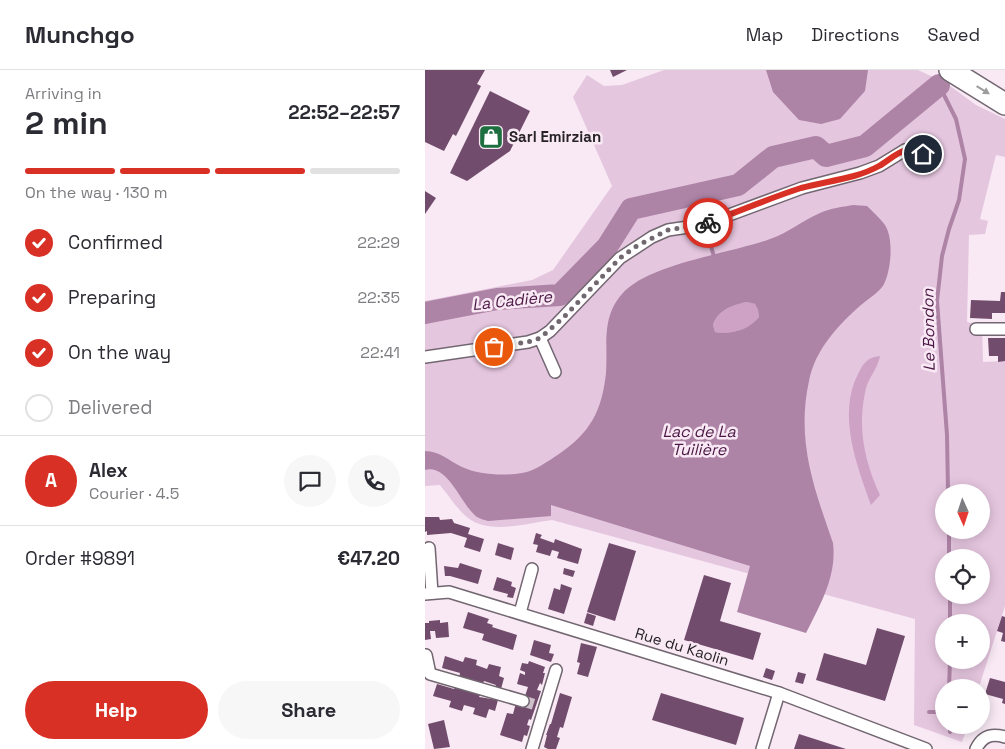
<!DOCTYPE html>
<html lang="en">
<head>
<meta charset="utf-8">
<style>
  body { margin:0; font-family:"Space Grotesk",sans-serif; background:#f7f7f7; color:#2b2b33; height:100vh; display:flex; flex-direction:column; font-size:19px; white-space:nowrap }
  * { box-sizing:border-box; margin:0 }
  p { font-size:16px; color:#7c7c81 }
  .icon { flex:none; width:28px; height:28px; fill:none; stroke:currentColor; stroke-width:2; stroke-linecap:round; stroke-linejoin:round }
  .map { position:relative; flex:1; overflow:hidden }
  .panel { display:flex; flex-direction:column; background:#fff; width:425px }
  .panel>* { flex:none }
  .needle { width:32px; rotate:177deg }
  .buttons { position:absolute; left:510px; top:414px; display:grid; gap:10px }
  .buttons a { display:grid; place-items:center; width:55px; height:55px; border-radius:50%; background:#fff; box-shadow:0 2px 12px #0003; font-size:25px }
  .pin { position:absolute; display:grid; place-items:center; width:42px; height:42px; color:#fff; margin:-21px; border:2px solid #fff; border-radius:50%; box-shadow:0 1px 5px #0007 }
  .courier { position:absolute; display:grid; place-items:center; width:50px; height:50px; margin:-25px; border:4px solid #d93025; border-radius:50%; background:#fff; color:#222; box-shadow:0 1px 6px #0007 }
  .summary em { font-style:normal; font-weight:700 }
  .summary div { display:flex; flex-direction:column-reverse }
  .summary { display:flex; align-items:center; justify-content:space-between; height:85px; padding:0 25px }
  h1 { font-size:32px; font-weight:700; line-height:38px }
  .bar { display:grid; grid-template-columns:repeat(4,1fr); gap:8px 5px; align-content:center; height:60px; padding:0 25px }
  .bar i { height:6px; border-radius:4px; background:#e1e1e2 }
  .bar .selected { background:#d93025 }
  .bar p { grid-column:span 4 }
  .line { display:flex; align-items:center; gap:12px; padding:0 25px; border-top:1px solid #e1e1e2 }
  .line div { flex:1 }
  .round { display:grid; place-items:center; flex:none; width:52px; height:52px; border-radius:26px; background:#f7f7f7 }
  ol { padding:0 25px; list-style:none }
  li { display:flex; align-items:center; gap:15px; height:55px }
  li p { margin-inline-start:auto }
  li .icon { padding:5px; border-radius:50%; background:#d93025; color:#fff; stroke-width:4 }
  li:last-child { color:#7c7c81 }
  li i { width:28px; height:28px; border:2px solid #e1e1e2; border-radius:50% }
  .action { display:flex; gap:10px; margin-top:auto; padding:10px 25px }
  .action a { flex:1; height:58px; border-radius:30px; background:#d93025; color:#fff; font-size:20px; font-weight:700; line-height:58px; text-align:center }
  .action a+a { background:#f7f7f7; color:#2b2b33 }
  header { display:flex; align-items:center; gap:30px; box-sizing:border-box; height:70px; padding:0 25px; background:#fff; border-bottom:1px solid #e1e1e2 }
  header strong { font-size:24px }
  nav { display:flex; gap:28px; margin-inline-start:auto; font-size:18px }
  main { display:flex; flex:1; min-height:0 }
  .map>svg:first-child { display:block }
</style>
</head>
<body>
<header>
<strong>Munchgo</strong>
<nav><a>Map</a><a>Directions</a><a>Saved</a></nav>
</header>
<main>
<section class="panel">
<div class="summary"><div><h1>2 min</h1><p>Arriving in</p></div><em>22:52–22:57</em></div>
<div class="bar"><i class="selected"></i><i class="selected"></i><i class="selected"></i><i></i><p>On the way · 130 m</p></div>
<ol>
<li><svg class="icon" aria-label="check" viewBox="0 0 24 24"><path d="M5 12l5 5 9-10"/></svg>Confirmed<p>22:29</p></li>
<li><svg class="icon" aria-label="check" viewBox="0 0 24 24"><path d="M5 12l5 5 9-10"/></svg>Preparing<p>22:35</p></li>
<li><svg class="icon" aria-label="check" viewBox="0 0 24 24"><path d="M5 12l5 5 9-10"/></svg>On the way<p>22:41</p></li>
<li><i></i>Delivered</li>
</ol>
<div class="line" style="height:90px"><b class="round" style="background:#d93025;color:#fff">A</b><div><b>Alex</b><p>Courier · 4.5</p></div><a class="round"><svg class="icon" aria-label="chat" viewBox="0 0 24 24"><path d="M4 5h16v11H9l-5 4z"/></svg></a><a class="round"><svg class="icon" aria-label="phone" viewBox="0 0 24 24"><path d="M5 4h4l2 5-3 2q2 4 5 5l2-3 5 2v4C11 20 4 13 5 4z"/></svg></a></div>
<div class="line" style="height:65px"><div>Order #9891</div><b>€47.20</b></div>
<div class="action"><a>Help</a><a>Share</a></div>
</section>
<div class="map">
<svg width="580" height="679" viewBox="0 0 580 679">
  <rect width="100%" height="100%" fill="#f8e9f4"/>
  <path fill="#e5c6df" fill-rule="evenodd" d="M239,0H493L521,13L551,35L580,49V87L571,85L555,149L563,151L560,164L544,165L542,252L557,255L558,292L580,291V536L554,617L519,618V655H543L537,672L489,655L490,549L127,450C102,453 65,465 43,448C32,439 24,426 15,415L0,416V231L107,210L128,200L187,116L148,27L162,5L179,16L197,15ZM519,422H556V460H519ZM519,488H556V525H519ZM519,552H556V590H519Z"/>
  <g fill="#cda2c5">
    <path d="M322,232L330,234L333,240L334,247C323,260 306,265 290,262L288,255C293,240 307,235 322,232Z"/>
    <path d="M455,286C453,298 444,307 441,318C432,357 439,390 455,425L446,435C432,396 412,345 433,304C438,294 442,287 455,286Z"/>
  </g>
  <g fill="#ae84a6" fill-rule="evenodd">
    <polygon points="341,0 443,0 440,21 423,40 415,49 396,54 374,50 348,22"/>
    <path d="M428,135L442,136C448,142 455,148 460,155C469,169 466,200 459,214C455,222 443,229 436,235C413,255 390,280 384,311C371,371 389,418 408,473C412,506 395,535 381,563L312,542L325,496L126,435V446L63,451C60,450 55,449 52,447C36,435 23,393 0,400V381C15,381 24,391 37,397C54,405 79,406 97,403C110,401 123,391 134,384C165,363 177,341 181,303C183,274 176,248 197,224C224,193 305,184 345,169C363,163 378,150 395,143C406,138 417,137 428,135ZM322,232L330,234L333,240L334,247C323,260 306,265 290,262L288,255C293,240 307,235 322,232Z"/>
  </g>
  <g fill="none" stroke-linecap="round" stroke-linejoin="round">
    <g stroke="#ae84a6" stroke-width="4">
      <polyline points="514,15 531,49 540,89 534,130 524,159 517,186 512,231 522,365 523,422"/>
      <polyline points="269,124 277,147"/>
      <polyline points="281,159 290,190"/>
      <polyline points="524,460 524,488"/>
      <polyline points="525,525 525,552"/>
      <polyline points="524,618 525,590"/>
      <polyline points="504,642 519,642"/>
      <polyline points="525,655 525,662"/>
    </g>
    <polyline stroke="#ae84a6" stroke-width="22" points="0,243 72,229 135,225 182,177 206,139 313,115 348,87 391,77 401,86 440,76 514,15"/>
  </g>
  <g fill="#724c6c">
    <polygon points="0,0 60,0 52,14 56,16 31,66 28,64 19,81 0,72"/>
    <polygon points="185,0 202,0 188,7"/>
    <polygon points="65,21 105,41 85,81 42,111 25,103"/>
    <polygon points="0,121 11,128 0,144"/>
    <polygon points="576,222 580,222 580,243 567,243 567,249 545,248 546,230 575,231"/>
    <polygon points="563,268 580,268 580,291 573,292 573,286 564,286"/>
    <polygon points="0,447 14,447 15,450 27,449 29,453 45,458 43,464 59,469 55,482 39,477 42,468 26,463 2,465 2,461 0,462"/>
    <polygon points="111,463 117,465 115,468 129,473 130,469 157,479 153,494 132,488 134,482 127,480 125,486 111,482 113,475 108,474"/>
    <polygon points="73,473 89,478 86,490 70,485"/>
    <polygon points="184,473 211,481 190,551 162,542"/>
    <polygon points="35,493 57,500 53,514 25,506 20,506 19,496 33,498"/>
    <polygon points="139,498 150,501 148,507 138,504"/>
    <polygon points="279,505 306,513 295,551 336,563 328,590 259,570"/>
    <polygon points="72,507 87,512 86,516 91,518 88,528 82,527 83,524 68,520"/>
    <polygon points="136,514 147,518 139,544 123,539 129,518 135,520"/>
    <polygon points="43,542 64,549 62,553 68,555 67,557 92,565 88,580 57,570 59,564 38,558"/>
    <polygon points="162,543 171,546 168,556 159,553"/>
    <polygon points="577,546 580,547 580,572 576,571 578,563 572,561"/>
    <polygon points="15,550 15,553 23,552 24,567 11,568 10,561 5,561 6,569 0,570 0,553 4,553 4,551"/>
    <polygon points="452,558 480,566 460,631 391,610 399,583 441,595"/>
    <polygon points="109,570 126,575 124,583 129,584 126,592 105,585"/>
    <polygon points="156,573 172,577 163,607 152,604 155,593 152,592"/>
    <polygon points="20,586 38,592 40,587 52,590 51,595 62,599 64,594 76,597 74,606 79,608 76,619 70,617 71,615 59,611 58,613 34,608 35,603 17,598"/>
    <polygon points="104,591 120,597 118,603 120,603 117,615 115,613 112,620 116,621 106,650 104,649 102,655 105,656 102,666 99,665 97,672 75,665 82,643 88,644 91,633 97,635 103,617 92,614 95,603 100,605 100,602 95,600 97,593 103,594"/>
    <polygon points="341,598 350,601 347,610 338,607"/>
    <polygon points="373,602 381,604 378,614 370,612"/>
    <polygon points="565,608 580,612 580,634 577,633 578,629 560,624"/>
    <polygon points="12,614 29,619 31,615 55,625 54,627 73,630 70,641 64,639 61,648 48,644 50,638 39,635 37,641 24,637 26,631 8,626"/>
    <polygon points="135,623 147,627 138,658 135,657 132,667 135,668 131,679 123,679 119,677 122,665 121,665 125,654 126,654"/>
    <polygon points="236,623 319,648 311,675 227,650"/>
    <polygon points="19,650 25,677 9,679 3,654"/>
    <polygon points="374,664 421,679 369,679"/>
  </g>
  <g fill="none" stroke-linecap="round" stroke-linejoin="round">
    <polyline stroke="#cec1cb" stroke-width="11" stroke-dasharray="11 5.5" stroke-linecap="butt" points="98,631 111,635"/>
    <defs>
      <g id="minor">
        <polyline points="551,259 580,259"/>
        <polyline points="115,268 130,302"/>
        <polyline points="0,287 103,272 115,268 125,261 195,188 227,167 243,160 277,155 377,118 435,103 454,96 480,80 487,79 498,84"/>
        <polyline points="4,478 7,523"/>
        <polyline points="0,524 24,522 354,623 501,679"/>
        <polyline points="95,543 107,499"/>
        <polyline points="1,585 5,604 98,631"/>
        <polyline points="107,679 131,600"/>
        <polyline points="337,679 354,623"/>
        <path d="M551,679C557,666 566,663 580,667"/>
      </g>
      <polyline id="motorway" points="525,0 580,34"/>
    </defs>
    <use href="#minor" stroke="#726670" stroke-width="14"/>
    <use href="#motorway" stroke="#726670" stroke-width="24"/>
    <use href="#minor" stroke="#fff" stroke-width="11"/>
    <use href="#motorway" stroke="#fff" stroke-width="21"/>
  </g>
  <defs><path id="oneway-solid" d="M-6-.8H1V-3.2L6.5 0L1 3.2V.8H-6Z" transform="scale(1.25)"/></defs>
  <use fill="#9e9c9d" href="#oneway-solid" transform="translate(558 20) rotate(31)"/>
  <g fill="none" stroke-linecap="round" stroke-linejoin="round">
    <polyline stroke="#70686e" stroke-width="5" stroke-dasharray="0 9" points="69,277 103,272 115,268 138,248 195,188 210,177 243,160 283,153"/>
    <path stroke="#d93025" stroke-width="6" d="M283,153C314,141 345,128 376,118C401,111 431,109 454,96C468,88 481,72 498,84"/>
  </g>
  <defs>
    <symbol id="shop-square" viewBox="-11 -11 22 22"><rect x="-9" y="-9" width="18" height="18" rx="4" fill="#1e6f3f" stroke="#f8e9f4"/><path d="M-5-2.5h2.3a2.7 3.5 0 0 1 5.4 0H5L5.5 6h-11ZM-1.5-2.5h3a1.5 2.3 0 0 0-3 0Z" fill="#fff"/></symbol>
  </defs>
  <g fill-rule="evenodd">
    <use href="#shop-square" x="52" y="53" width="28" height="28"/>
  </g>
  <g text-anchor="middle" stroke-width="5" stroke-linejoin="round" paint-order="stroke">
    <g font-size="15" font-weight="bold" fill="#272226" stroke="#f8e9f4" text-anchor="start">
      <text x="84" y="72">Sarl Emirzian</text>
    </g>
    <g font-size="15" fill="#272226" stroke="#f8e9f4">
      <text transform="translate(257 577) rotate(17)" y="5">Rue du Kaolin</text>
    </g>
    <g font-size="16" font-style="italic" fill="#4b1845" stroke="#f8e9f4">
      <text transform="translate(87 230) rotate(-6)" y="6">La Cadière</text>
      <text transform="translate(503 260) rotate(-91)" y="6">Le Bondon</text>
      <text x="274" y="367">Lac de La<tspan x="274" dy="18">Tuilière</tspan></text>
    </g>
  </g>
</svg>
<div class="buttons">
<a><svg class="needle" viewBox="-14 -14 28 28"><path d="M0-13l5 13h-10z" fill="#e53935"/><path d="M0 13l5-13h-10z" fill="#7c7c81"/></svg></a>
<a><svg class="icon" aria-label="locate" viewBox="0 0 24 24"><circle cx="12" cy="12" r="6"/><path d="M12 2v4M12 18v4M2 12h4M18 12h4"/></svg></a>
<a>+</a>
<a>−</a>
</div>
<div class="pin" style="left:69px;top:277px;background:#ea580c"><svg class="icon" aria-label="bag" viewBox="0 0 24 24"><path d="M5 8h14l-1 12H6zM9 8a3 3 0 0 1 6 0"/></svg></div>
<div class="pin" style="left:498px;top:84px;background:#1f2937"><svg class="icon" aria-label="home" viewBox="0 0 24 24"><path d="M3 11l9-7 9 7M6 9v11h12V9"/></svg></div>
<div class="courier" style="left:283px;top:153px"><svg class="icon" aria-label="bike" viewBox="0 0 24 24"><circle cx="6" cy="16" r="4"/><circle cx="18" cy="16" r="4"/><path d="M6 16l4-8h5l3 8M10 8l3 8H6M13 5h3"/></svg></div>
</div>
</main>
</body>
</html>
